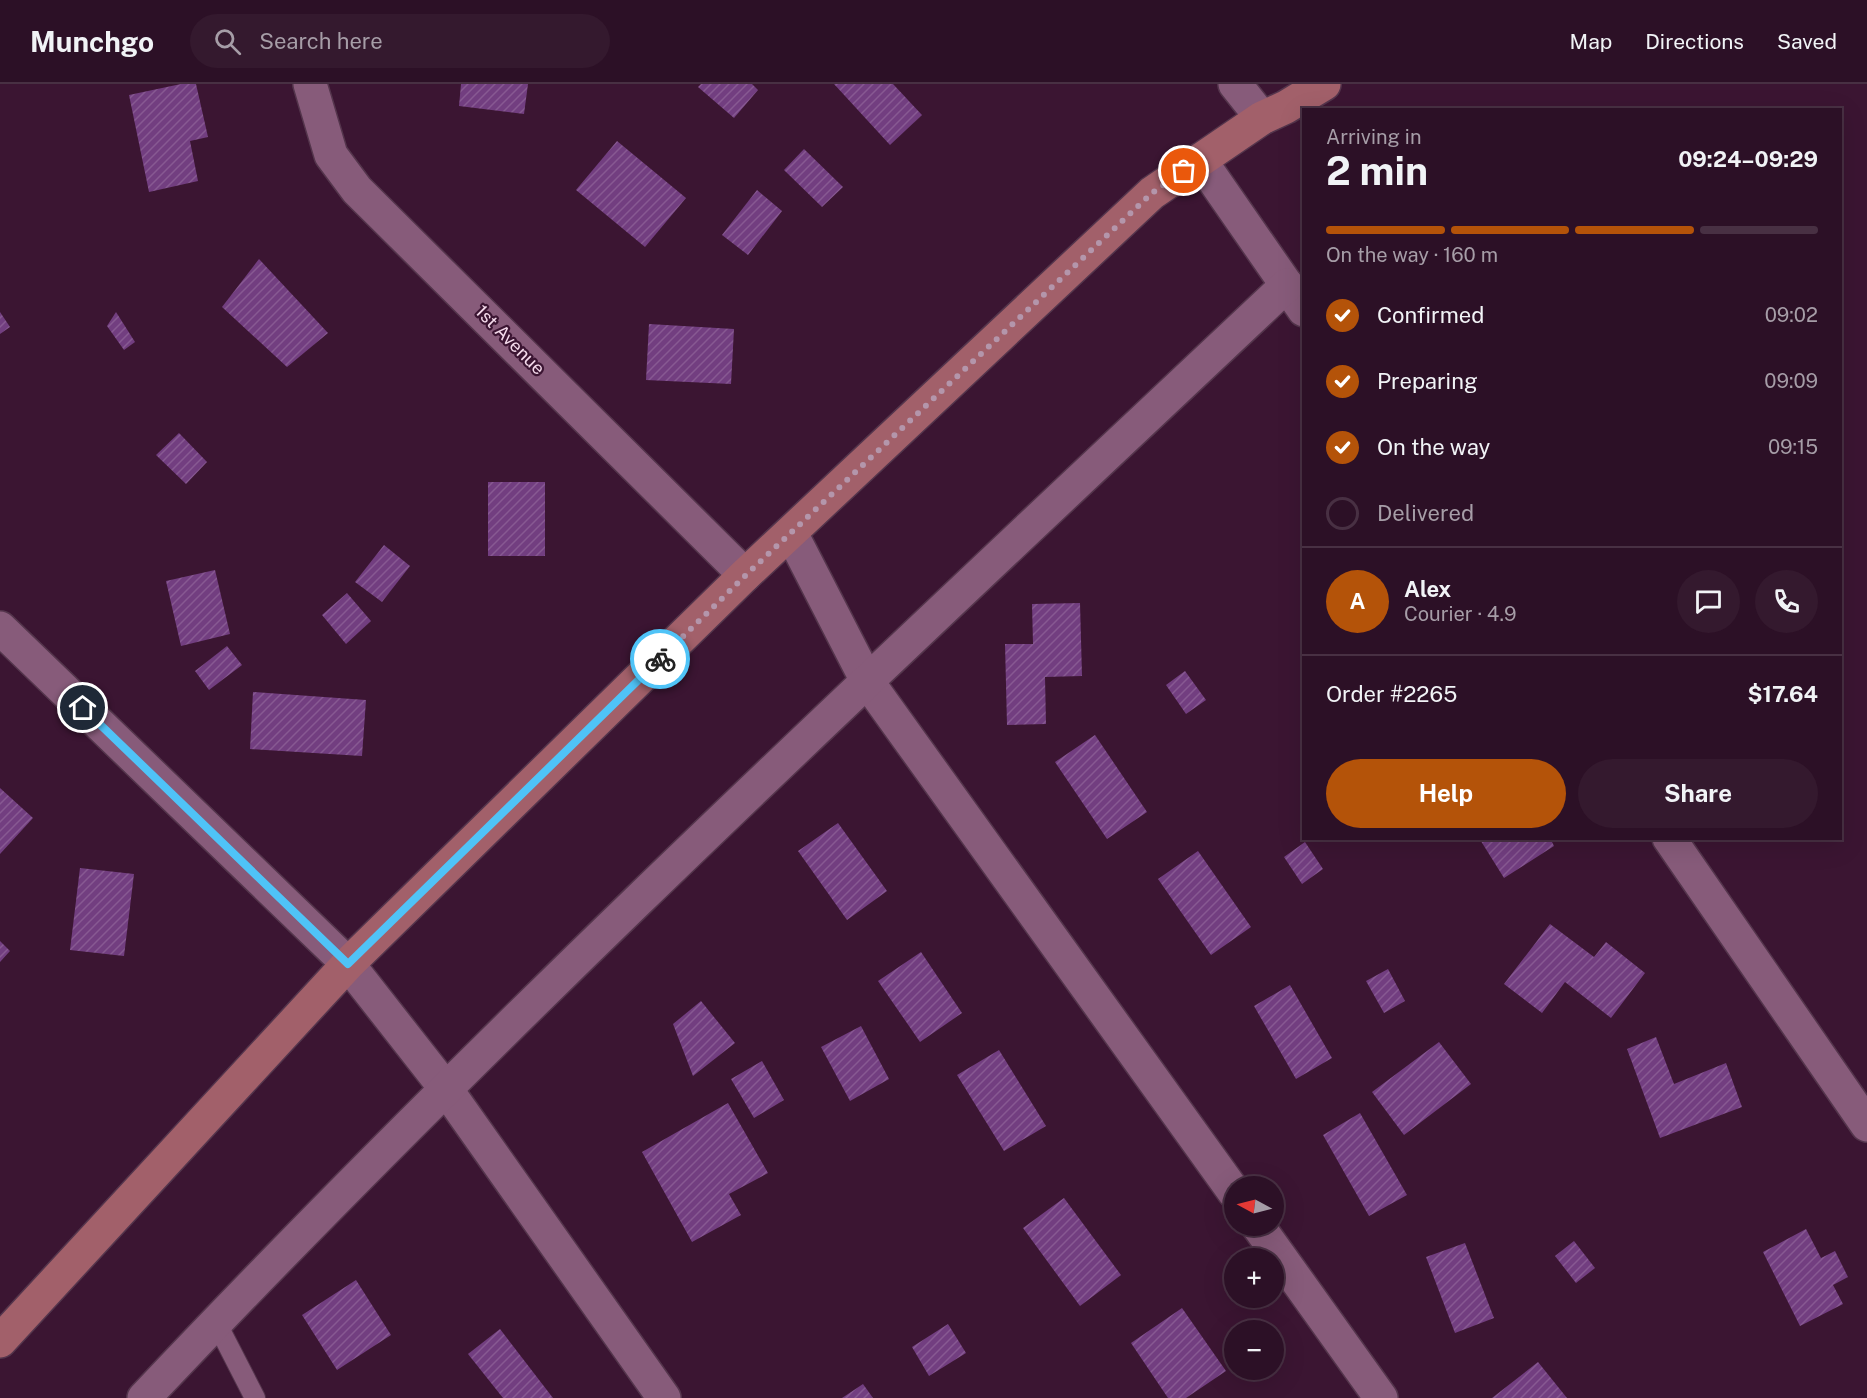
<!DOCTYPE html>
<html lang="en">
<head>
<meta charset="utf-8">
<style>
  body { margin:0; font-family:"Public Sans",sans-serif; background:#34192e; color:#f1f3f6; height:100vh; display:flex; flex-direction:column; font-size:22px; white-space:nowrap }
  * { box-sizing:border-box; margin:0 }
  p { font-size:20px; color:#a69da7 }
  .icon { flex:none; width:33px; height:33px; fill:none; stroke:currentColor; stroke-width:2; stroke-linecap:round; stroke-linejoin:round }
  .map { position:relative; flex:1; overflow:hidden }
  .drawer { position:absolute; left:1302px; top:24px; width:540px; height:732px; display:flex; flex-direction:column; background:#2c1026; border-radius:0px; box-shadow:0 6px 24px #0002,0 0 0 2px #483043 }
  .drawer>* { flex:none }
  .needle { width:39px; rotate:277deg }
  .fabs { position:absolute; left:1224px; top:1092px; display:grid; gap:12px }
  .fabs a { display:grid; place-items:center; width:60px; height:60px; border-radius:50%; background:#2c1026; box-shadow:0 6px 24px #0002,0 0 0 2px #483043; font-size:30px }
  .pin { position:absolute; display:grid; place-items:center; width:51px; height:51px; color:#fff; margin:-26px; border:3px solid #fff; border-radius:50%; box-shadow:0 2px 6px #0007 }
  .courier { position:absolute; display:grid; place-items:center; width:60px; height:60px; margin:-30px; border:4px solid #4fc3f7; border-radius:50%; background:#fff; color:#222; box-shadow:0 2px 8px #0007 }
  .overview em { font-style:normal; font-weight:700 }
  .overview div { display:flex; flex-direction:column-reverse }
  .overview { display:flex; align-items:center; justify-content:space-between; height:102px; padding:0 24px }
  h1 { font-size:39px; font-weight:700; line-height:45px }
  .bar { display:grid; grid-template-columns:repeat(4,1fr); gap:9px 6px; align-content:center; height:72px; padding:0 24px }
  .bar i { height:8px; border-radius:4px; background:#483043 }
  .bar .current { background:#b45309 }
  .bar p { grid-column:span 4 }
  .line { display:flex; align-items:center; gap:15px; padding:0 24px; border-top:2px solid #483043 }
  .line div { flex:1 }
  .round { display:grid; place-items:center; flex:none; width:63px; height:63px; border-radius:32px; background:#34192e }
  ol { padding:0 24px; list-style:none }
  li { display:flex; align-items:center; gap:18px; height:66px }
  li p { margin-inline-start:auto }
  li .icon { padding:6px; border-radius:50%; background:#b45309; color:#fff; stroke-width:4 }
  li:last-child { color:#a69da7 }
  li i { width:33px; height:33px; border:3px solid #483043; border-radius:50% }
  .primary-button { display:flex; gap:12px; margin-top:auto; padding:12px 24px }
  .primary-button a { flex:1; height:69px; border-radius:36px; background:#b45309; color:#fff; font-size:24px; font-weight:700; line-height:69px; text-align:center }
  .primary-button a+a { background:#34192e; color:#f1f3f6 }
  header { display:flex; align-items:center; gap:36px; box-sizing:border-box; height:84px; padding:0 30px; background:#2c1026; border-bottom:2px solid #483043 }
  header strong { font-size:28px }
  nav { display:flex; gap:33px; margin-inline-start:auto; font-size:21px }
  .search { width:420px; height:54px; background:#34192e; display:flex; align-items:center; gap:15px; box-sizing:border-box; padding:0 21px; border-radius:33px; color:#a69da7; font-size:22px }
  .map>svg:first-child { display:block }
</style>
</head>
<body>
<header>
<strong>Munchgo</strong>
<div class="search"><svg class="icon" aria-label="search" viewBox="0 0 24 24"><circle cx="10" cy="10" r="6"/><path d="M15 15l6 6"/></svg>Search here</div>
<nav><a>Map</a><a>Directions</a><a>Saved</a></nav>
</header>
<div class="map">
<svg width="1867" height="1314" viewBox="0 0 1867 1314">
  <defs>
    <pattern id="building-hatch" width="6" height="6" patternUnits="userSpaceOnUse" patternTransform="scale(1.5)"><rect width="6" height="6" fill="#723e80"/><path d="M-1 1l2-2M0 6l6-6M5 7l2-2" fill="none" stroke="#875992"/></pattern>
  </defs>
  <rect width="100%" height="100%" fill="#3b1532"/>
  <g fill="url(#building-hatch)">
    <polygon points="181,0 196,0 208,53 190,57 198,97 149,108 129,11"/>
    <polygon points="461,0 528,0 524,30 459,22"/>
    <polygon points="701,0 752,0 758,6 734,34 698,3"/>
    <polygon points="834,0 893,0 922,31 890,61"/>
    <polygon points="617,57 686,114 645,163 576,106"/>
    <polygon points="804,65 843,103 822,123 784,86"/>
    <polygon points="757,106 782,127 748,171 722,151"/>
    <polygon points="259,175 328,249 287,283 222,223"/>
    <polygon points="0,228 10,243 0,250"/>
    <polygon points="116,228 135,258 124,266 107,242"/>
    <polygon points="649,240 734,245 731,300 646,296"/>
    <polygon points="179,349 207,378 186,400 156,371"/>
    <rect x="488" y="398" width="57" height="74"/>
    <polygon points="384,461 410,482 382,518 355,498"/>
    <polygon points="215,486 230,550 181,562 166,497"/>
    <polygon points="347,509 371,537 346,560 322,531"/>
    <polygon points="1080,519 1082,592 1045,593 1046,640 1007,641 1005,560 1033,560 1032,520"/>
    <polygon points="227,562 242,581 209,606 195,587"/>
    <polygon points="1185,587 1206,616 1186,630 1166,601"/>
    <polygon points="253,608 366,616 362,672 250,665"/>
    <polygon points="1095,651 1147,728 1107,755 1055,678"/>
    <polygon points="0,704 33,734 0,770"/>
    <polygon points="838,739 887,807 847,836 798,767"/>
    <polygon points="1479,754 1550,754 1554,762 1504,794"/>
    <polygon points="1305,758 1323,785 1302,800 1284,773"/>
    <polygon points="1198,767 1251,843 1211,871 1158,795"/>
    <polygon points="80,784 134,790 124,872 70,866"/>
    <polygon points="1550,840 1594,873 1606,858 1645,889 1611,934 1565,898 1542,929 1504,900"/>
    <polygon points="0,857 10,867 0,878"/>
    <polygon points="921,868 962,929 920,958 878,897"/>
    <polygon points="1388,885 1405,917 1384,929 1366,897"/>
    <polygon points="1290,901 1332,974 1296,995 1254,922"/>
    <polygon points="701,917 735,959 693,992 673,940"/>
    <polygon points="861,942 889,995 850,1017 821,963"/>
    <polygon points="1656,953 1674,1000 1726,979 1742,1023 1660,1054 1627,965"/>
    <polygon points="1439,958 1471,1000 1404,1051 1372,1008"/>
    <polygon points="999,966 1046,1042 1004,1067 957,991"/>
    <polygon points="762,977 784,1016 754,1034 731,995"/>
    <polygon points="728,1019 768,1089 729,1110 741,1131 692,1158 642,1068"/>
    <polygon points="1360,1029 1407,1111 1369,1132 1323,1051"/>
    <polygon points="1064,1114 1121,1191 1080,1222 1023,1144"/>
    <polygon points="1806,1145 1821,1174 1835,1167 1848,1193 1833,1201 1843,1220 1800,1242 1763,1168"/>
    <polygon points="1574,1157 1595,1184 1576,1199 1555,1172"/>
    <polygon points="1465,1159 1494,1234 1455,1249 1426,1173"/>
    <polygon points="356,1196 391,1251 337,1286 302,1231"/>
    <polygon points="1182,1224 1226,1287 1186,1314 1168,1314 1131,1259"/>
    <polygon points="948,1240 966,1269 929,1292 912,1263"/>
    <polygon points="500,1245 553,1314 503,1314 468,1270"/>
    <polygon points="1538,1278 1567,1314 1492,1314"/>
    <polygon points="863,1300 873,1314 842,1314"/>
  </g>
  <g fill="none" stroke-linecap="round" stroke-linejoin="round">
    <defs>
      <polyline id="service" points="216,1238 255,1314"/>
      <g id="minor">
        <polyline points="310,0 331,71 357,106 745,491"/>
        <polyline points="1200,76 1304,226"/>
        <polyline points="791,449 867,597 1234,1108"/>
        <polyline points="0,544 348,880 446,1005 664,1314"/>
        <polyline points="1669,754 1867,1041"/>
        <polyline points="1258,1142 1381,1314"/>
        <path d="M144,1314C509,928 900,566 1287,201"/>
      </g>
      <polyline id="tertiary" points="1235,0 1262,34"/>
      <polyline id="secondary" points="0,1257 348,880 745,491 1152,109 1262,34 1286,23 1324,0"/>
    </defs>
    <use href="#service" stroke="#54354c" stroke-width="22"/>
    <use href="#minor" stroke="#54354c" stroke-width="36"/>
    <use href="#tertiary" stroke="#54354c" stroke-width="36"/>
    <use href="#secondary" stroke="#54354c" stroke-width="36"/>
    <use href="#service" stroke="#875b7a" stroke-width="20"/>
    <use href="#minor" stroke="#875b7a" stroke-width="33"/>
    <use href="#tertiary" stroke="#875b7a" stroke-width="33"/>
    <use href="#secondary" stroke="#a2606a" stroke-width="33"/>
  </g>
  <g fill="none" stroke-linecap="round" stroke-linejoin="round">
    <polyline stroke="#b496ab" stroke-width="6" stroke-dasharray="0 10.8" points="660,575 746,491 1152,109 1184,87"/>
    <polyline stroke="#4fc3f7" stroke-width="8" points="83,624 348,880 660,575"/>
  </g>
  <g text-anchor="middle" stroke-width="4.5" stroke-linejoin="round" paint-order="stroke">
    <g font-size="18" fill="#f5dbec" stroke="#3b1532">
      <text transform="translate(510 256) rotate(45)" y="6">1st Avenue</text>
    </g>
  </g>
</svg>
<div class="fabs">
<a><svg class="needle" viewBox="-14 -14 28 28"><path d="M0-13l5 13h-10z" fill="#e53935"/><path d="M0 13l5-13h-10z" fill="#a69da7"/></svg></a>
<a>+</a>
<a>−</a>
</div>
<div class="pin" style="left:1184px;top:87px;background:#ea580c"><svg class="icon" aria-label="bag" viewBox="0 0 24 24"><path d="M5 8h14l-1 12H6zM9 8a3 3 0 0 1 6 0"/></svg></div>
<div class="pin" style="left:83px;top:624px;background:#1f2937"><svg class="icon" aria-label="home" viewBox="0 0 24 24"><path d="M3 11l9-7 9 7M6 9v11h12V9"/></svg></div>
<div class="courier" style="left:660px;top:575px"><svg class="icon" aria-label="bike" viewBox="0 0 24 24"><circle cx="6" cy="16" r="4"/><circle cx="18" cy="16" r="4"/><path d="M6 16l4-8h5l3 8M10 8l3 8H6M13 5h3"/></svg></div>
<section class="drawer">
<div class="overview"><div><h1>2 min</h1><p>Arriving in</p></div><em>09:24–09:29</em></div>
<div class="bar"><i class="current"></i><i class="current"></i><i class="current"></i><i></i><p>On the way · 160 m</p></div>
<ol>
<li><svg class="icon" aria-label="check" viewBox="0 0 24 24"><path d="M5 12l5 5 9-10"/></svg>Confirmed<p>09:02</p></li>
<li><svg class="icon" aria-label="check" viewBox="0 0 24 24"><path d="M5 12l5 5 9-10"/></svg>Preparing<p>09:09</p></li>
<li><svg class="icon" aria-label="check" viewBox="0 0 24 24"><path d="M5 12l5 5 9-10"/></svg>On the way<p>09:15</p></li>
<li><i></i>Delivered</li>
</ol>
<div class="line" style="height:108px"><b class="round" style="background:#b45309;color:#fff">A</b><div><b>Alex</b><p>Courier · 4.9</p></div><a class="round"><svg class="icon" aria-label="chat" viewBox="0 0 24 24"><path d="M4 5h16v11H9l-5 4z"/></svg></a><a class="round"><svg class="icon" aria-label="phone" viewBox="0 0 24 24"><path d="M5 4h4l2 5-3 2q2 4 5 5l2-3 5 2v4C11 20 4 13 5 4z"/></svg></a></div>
<div class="line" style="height:78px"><div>Order #2265</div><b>$17.64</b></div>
<div class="primary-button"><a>Help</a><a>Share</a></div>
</section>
</div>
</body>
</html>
